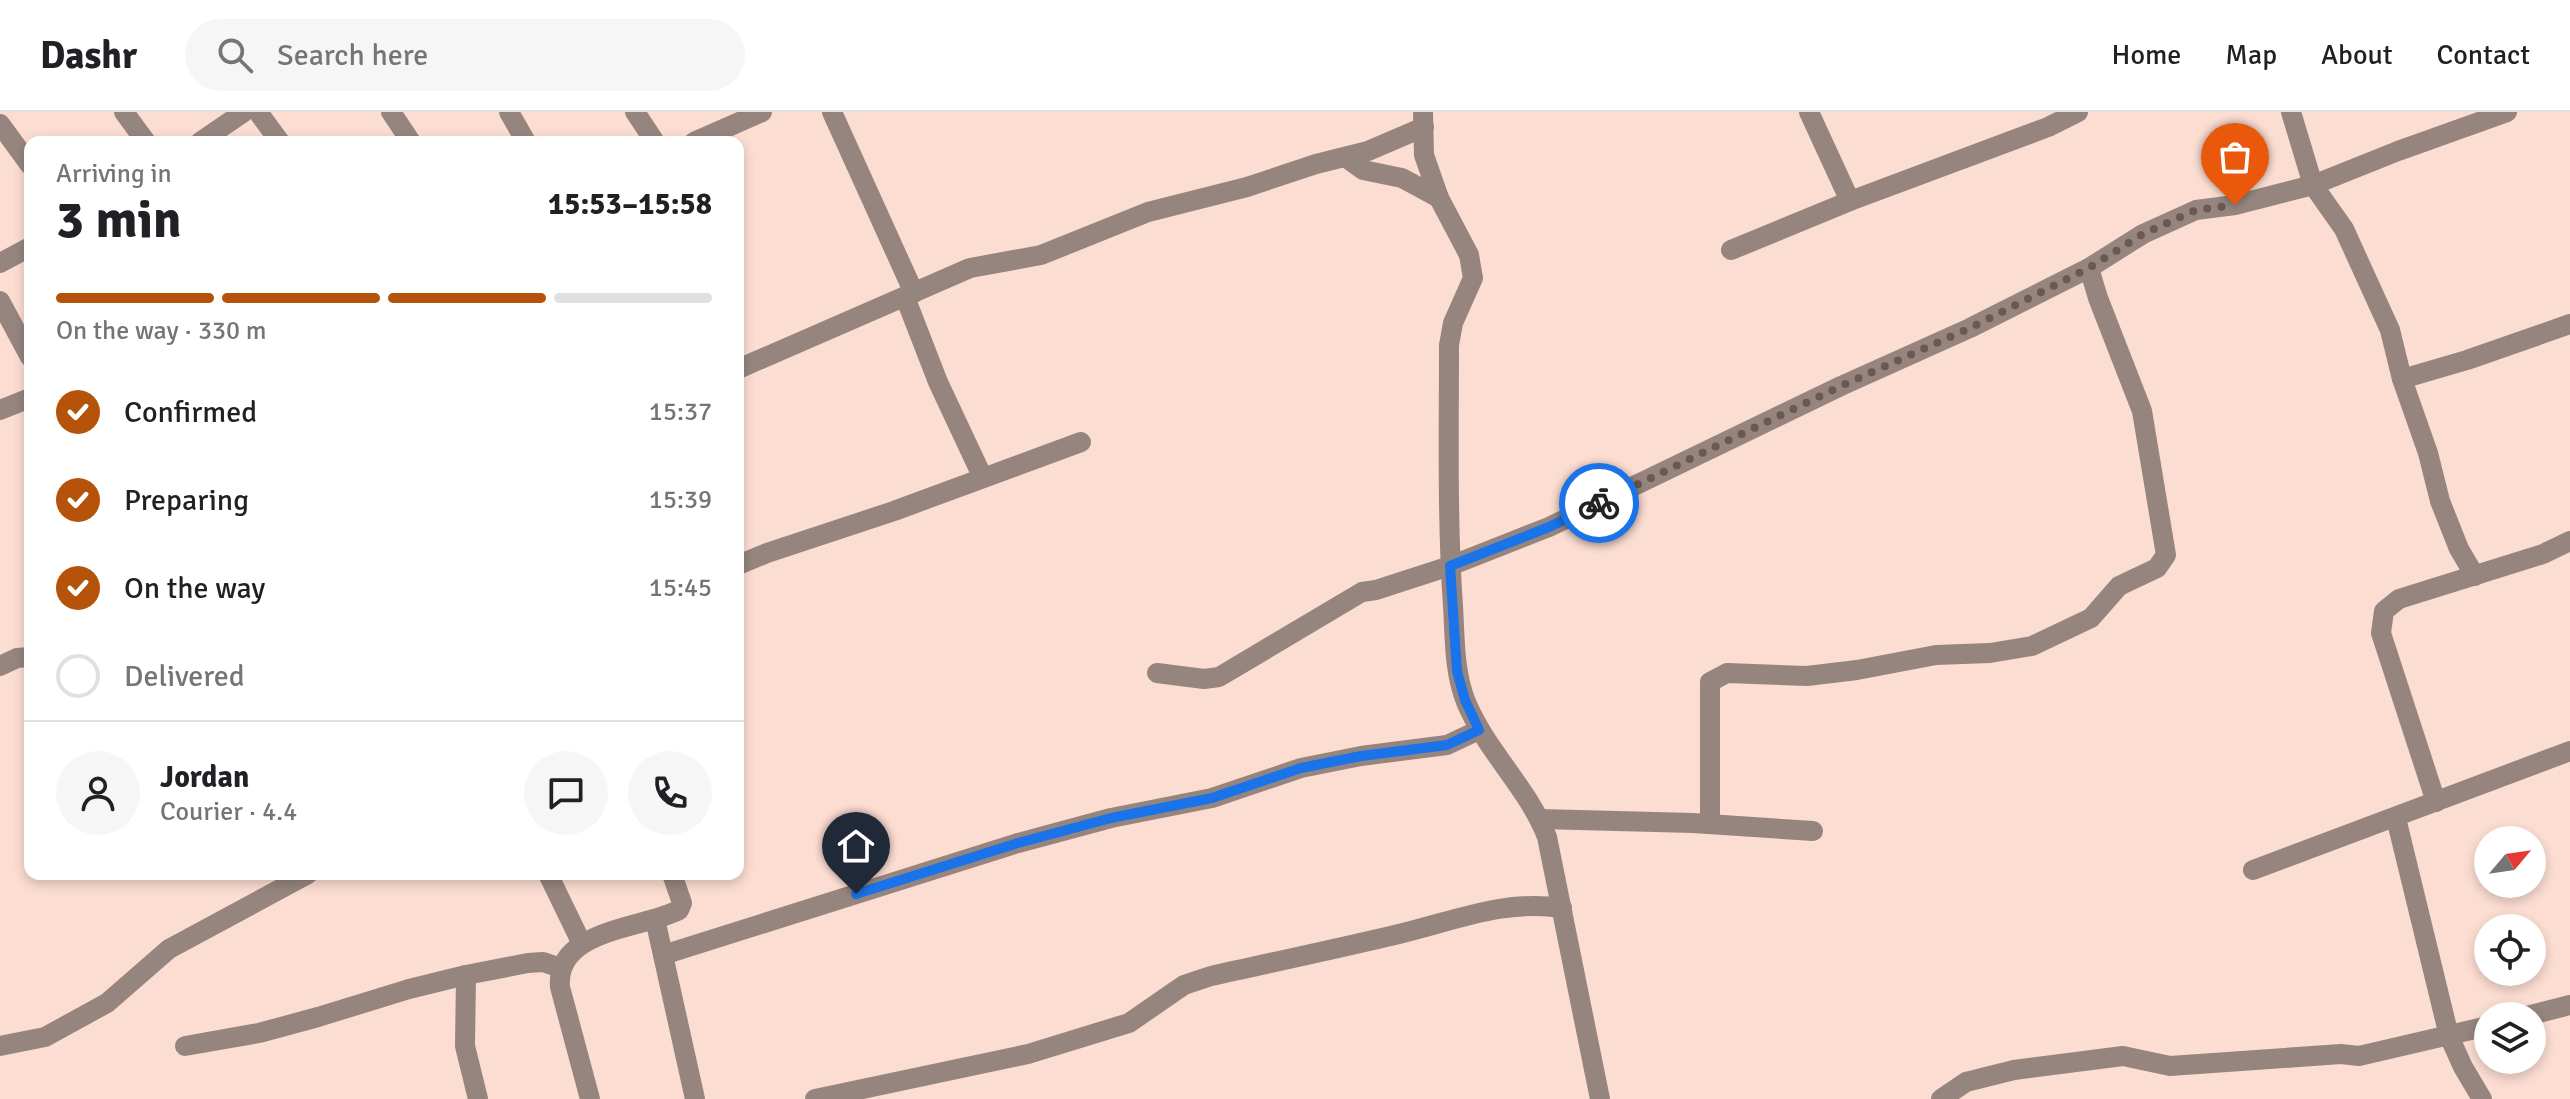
<!DOCTYPE html>
<html lang="en">
<head>
<meta charset="utf-8">
<style>
  body { margin:0; font-family:Signika,sans-serif; background:#f6f6f6; color:#202124; height:100vh; display:flex; flex-direction:column; font-size:30px; white-space:nowrap }
  * { box-sizing:border-box; margin:0 }
  p { font-size:26px; color:#757577 }
  .icon { flex:none; width:44px; height:44px; fill:none; stroke:currentColor; stroke-width:2; stroke-linecap:round; stroke-linejoin:round }
  .map { position:relative; flex:1; overflow:hidden }
  .side { position:absolute; left:24px; top:24px; width:720px; height:744px; display:flex; flex-direction:column; background:#fff; border-radius:16px; box-shadow:0 4px 12px #0003 }
  .side>* { flex:none }
  .needle { width:52px; rotate:61deg }
  .fabs { position:absolute; left:2474px; top:714px; display:grid; gap:16px }
  .fabs a { display:grid; place-items:center; width:72px; height:72px; border-radius:50%; background:#fff; box-shadow:0 4px 12px #0003; font-size:40px }
  .pin { position:absolute; display:grid; place-items:center; width:68px; height:68px; color:#fff; margin:-82px -34px; border-radius:50% 50% 50% 0; rotate:-45deg; box-shadow:0 0 8px #0007 }
  .pin .icon { rotate:45deg }
  .courier { position:absolute; display:grid; place-items:center; width:80px; height:80px; margin:-40px; border:6px solid #1a73e8; border-radius:50%; background:#fff; color:#222; box-shadow:0 2px 10px #0007 }
  .overview em { font-style:normal; font-weight:700 }
  .overview div { display:flex; flex-direction:column-reverse }
  .overview { display:flex; align-items:center; justify-content:space-between; height:136px; padding:0 32px }
  h1 { font-size:52px; font-weight:700; line-height:60px }
  .bar { display:grid; grid-template-columns:repeat(4,1fr); gap:12px 8px; align-content:center; height:96px; padding:0 32px }
  .bar i { height:10px; border-radius:6px; background:#e0e0e0 }
  .bar .selected { background:#b45309 }
  .bar p { grid-column:span 4 }
  .line { display:flex; align-items:center; gap:20px; padding:0 32px; border-top:2px solid #e0e0e0 }
  .line div { flex:1 }
  .round { display:grid; place-items:center; flex:none; width:84px; height:84px; border-radius:42px; background:#f6f6f6 }
  ol { padding:0 32px; list-style:none }
  li { display:flex; align-items:center; gap:24px; height:88px }
  li p { margin-inline-start:auto }
  li .icon { padding:8px; border-radius:50%; background:#b45309; color:#fff; stroke-width:4 }
  li:last-child { color:#757577 }
  li i { width:44px; height:44px; border:4px solid #e0e0e0; border-radius:50% }
  header { display:flex; align-items:center; gap:48px; box-sizing:border-box; height:112px; padding:0 40px; background:#fff; border-bottom:2px solid #e0e0e0 }
  header strong { font-size:38px }
  nav { display:flex; gap:44px; margin-inline-start:auto; font-size:28px }
  .search { width:560px; height:72px; background:#f6f6f6; display:flex; align-items:center; gap:20px; box-sizing:border-box; padding:0 28px; border-radius:44px; color:#757577; font-size:30px }
  .map>svg:first-child { display:block }
</style>
</head>
<body>
<header>
<strong>Dashr</strong>
<div class="search"><svg class="icon" aria-label="search" viewBox="0 0 24 24"><circle cx="10" cy="10" r="6"/><path d="M15 15l6 6"/></svg>Search here</div>
<nav><a>Home</a><a>Map</a><a>About</a><a>Contact</a></nav>
</header>
<div class="map">
<svg width="2570" height="987" viewBox="0 0 2570 987">
  <rect width="100%" height="100%" fill="#fcddd1"/>
  <g fill="none" stroke-linecap="round" stroke-linejoin="round">
    <g stroke="#96857f" stroke-width="20">
      <polyline points="124,0 146,30"/>
      <polyline points="258,0 280,30"/>
      <polyline points="391,0 411,30"/>
      <polyline points="509,0 526,30"/>
      <polyline points="635,0 655,30"/>
      <polyline points="832,0 914,181"/>
      <path d="M1423,0L1424,43L1439,86L1469,143L1473,166L1453,211L1449,233C1449,320 1447,408 1453,494C1455,527 1454,560 1466,590C1487,640 1528,676 1547,725L1600,987"/>
      <polyline points="1809,0 1850,89"/>
      <polyline points="2291,0 2313,73 2398,39 2507,0"/>
      <polyline points="0,12 30,53"/>
      <polyline points="200,30 244,0"/>
      <polyline points="694,30 762,0"/>
      <polyline points="1345,45 1363,58 1402,66 1439,86"/>
      <polyline points="1731,138 1850,89 2048,15 2078,0"/>
      <polyline points="0,151 30,135"/>
      <polyline points="905,185 938,270 983,366"/>
      <polyline points="0,189 30,245"/>
      <polyline points="738,257 970,156 1041,143 1148,100 1247,75 1316,52 1368,39 1424,15"/>
      <polyline points="2402,267 2467,248 2570,212"/>
      <polyline points="0,298 30,286"/>
      <polyline points="738,453 767,441 894,399 1081,330"/>
      <polyline points="0,554 17,546 30,545"/>
      <polyline points="1157,561 1204,567 1219,565 1362,480 1376,478 1450,454 1549,415 1841,274 1970,216 2089,156 2143,122 2196,98 2235,93 2313,73 2344,117 2390,218 2402,267 2428,341 2440,389 2459,437 2475,464"/>
      <polyline points="2436,690 2381,521 2384,499 2399,487 2543,442 2570,429"/>
      <polyline points="2396,706 2449,924 2463,955 2482,987"/>
      <polyline points="1540,707 1693,711 1813,719"/>
      <polyline points="1710,712 1710,570 1727,561 1807,564 1857,558 1936,543 1990,541 2032,534 2091,506 2119,474 2157,456 2166,443 2142,299 2098,186 2089,156"/>
      <polyline points="2253,758 2570,639"/>
      <polyline points="548,762 582,832"/>
      <polyline points="655,807 695,987"/>
      <polyline points="663,843 1018,731 1111,706 1212,686 1301,656 1361,644 1447,633 1479,618"/>
      <polyline points="466,863 465,934 478,987"/>
      <polyline points="2527,904 2570,893"/>
      <polyline points="0,934 45,925 107,891 169,837 308,762"/>
      <polyline points="185,934 259,921 318,905 409,877 466,863 528,851 543,850 561,856"/>
      <path d="M590,987L560,875C555,817 642,817 679,798L682,791L672,762"/>
      <path d="M815,987L1028,942L1129,911L1184,873L1211,864C1274,850 1336,837 1399,822C1454,809 1504,787 1562,796"/>
      <polyline points="1941,987 1966,970 2014,958 2123,944 2170,954 2341,942 2359,944 2488,914"/>
    </g>
  </g>
  <g fill="none" stroke-linecap="round" stroke-linejoin="round">
    <polyline stroke="#6b5850" stroke-width="8" stroke-dasharray="0 14.4" points="1599,391 1841,274 1970,216 2089,156 2143,122 2196,98 2235,93"/>
    <polyline stroke="#1a73e8" stroke-width="10" points="856,782 1018,731 1111,706 1212,686 1301,656 1361,644 1447,633 1479,618 1465,588 1457,559 1450,454 1549,415 1599,391"/>
  </g>
</svg>
<div class="fabs">
<a><svg class="needle" viewBox="-14 -14 28 28"><path d="M0-13l5 13h-10z" fill="#e53935"/><path d="M0 13l5-13h-10z" fill="#757577"/></svg></a>
<a><svg class="icon" aria-label="locate" viewBox="0 0 24 24"><circle cx="12" cy="12" r="6"/><path d="M12 2v4M12 18v4M2 12h4M18 12h4"/></svg></a>
<a><svg class="icon" aria-label="layers" viewBox="0 0 24 24"><path d="M12 4l9 5-9 5-9-5zM3 14l9 5 9-5"/></svg></a>
</div>
<div class="pin" style="left:2235px;top:93px;background:#ea580c"><svg class="icon" aria-label="bag" viewBox="0 0 24 24"><path d="M5 8h14l-1 12H6zM9 8a3 3 0 0 1 6 0"/></svg></div>
<div class="pin" style="left:856px;top:782px;background:#1f2937"><svg class="icon" aria-label="home" viewBox="0 0 24 24"><path d="M3 11l9-7 9 7M6 9v11h12V9"/></svg></div>
<div class="courier" style="left:1599px;top:391px"><svg class="icon" aria-label="bike" viewBox="0 0 24 24"><circle cx="6" cy="16" r="4"/><circle cx="18" cy="16" r="4"/><path d="M6 16l4-8h5l3 8M10 8l3 8H6M13 5h3"/></svg></div>
<section class="side">
<div class="overview"><div><h1>3 min</h1><p>Arriving in</p></div><em>15:53–15:58</em></div>
<div class="bar"><i class="selected"></i><i class="selected"></i><i class="selected"></i><i></i><p>On the way · 330 m</p></div>
<ol>
<li><svg class="icon" aria-label="check" viewBox="0 0 24 24"><path d="M5 12l5 5 9-10"/></svg>Confirmed<p>15:37</p></li>
<li><svg class="icon" aria-label="check" viewBox="0 0 24 24"><path d="M5 12l5 5 9-10"/></svg>Preparing<p>15:39</p></li>
<li><svg class="icon" aria-label="check" viewBox="0 0 24 24"><path d="M5 12l5 5 9-10"/></svg>On the way<p>15:45</p></li>
<li><i></i>Delivered</li>
</ol>
<div class="line" style="height:144px"><a class="round"><svg class="icon" aria-label="person" viewBox="0 0 24 24"><circle cx="12" cy="8" r="4"/><path d="M4 21q1-7 8-7t8 7"/></svg></a><div><b>Jordan</b><p>Courier · 4.4</p></div><a class="round"><svg class="icon" aria-label="chat" viewBox="0 0 24 24"><path d="M4 5h16v11H9l-5 4z"/></svg></a><a class="round"><svg class="icon" aria-label="phone" viewBox="0 0 24 24"><path d="M5 4h4l2 5-3 2q2 4 5 5l2-3 5 2v4C11 20 4 13 5 4z"/></svg></a></div>
</section>
</div>
</body>
</html>
